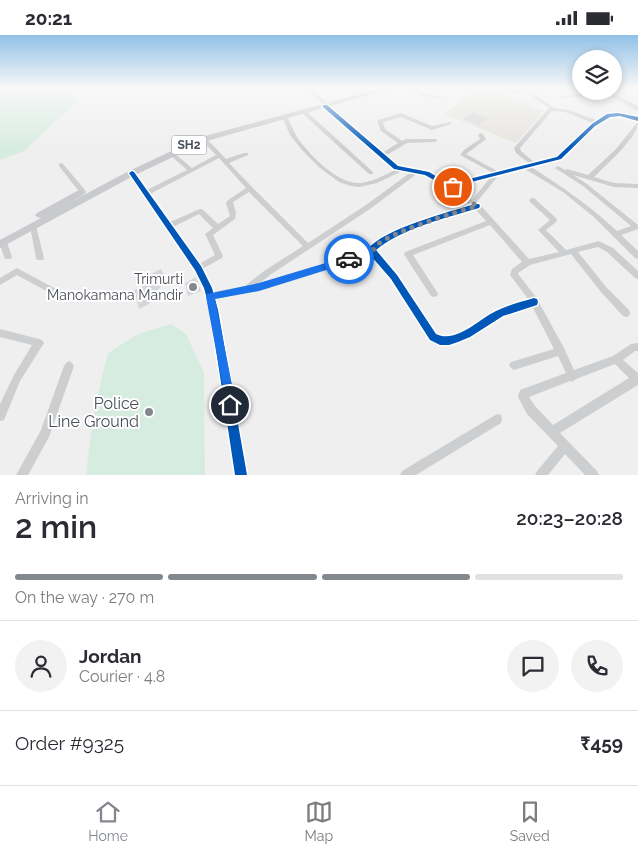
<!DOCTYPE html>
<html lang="en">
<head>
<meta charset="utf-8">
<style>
  body { margin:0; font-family:Raleway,sans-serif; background:#f2f2f3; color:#2b2b33; height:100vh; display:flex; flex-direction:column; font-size:19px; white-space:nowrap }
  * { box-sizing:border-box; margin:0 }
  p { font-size:16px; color:#7c7c81 }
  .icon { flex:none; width:28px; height:28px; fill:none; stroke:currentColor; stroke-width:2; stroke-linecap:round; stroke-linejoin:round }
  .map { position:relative; height:440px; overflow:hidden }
  .sheet { display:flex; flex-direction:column; background:#fff; flex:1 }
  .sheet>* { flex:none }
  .controls { position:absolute; left:572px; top:15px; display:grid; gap:10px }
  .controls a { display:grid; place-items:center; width:50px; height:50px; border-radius:50%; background:#fff; box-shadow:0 2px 8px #0003; font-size:25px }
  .pin { position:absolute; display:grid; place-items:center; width:42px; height:42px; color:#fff; margin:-21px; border:2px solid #fff; border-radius:50%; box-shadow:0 1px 5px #0007 }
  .courier { position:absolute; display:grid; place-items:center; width:50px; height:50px; margin:-25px; border:4px solid #1a73e8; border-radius:50%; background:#fff; color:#222; box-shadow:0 1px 6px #0007 }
  .head em { font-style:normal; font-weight:600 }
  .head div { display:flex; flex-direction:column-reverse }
  .head { display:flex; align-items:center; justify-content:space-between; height:85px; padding:0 15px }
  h1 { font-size:32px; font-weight:600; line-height:38px }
  .bar { display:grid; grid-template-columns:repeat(4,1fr); gap:8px 5px; align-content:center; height:60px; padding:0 15px }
  .bar i { height:6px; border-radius:4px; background:#e1e1e2 }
  .bar .current { background:#83888e }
  .bar p { grid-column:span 4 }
  .line { display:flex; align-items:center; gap:12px; padding:0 15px; border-top:1px solid #e1e1e2 }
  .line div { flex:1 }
  .round { display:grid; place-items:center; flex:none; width:52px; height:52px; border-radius:26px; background:#f2f2f3 }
  .status { display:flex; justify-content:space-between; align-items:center; height:35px; padding:0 25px; background:#fff; direction:ltr }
  .status svg { height:14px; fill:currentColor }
  .tab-bar { display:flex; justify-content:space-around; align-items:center; height:70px; border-top:1px solid #e1e1e2; background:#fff; font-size:14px; color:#7c7c81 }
  .tab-bar a { display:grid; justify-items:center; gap:2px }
  .tab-bar .current { color:#83888e }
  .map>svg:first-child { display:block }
</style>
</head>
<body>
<div class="status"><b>20:21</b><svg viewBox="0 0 49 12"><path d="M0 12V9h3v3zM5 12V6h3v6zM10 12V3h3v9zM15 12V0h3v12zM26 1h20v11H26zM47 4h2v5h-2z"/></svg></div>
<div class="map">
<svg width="638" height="440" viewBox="0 0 638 440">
  <rect width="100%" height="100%" fill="#f0efef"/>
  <polygon fill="#e5e3dd" points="480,52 486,52 544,76 516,108 444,79"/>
  <g fill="#d7ece1">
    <polygon points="26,52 64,52 76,67 24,116 0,125 0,61"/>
    <path d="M171,289L186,299L204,338L205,440H86C90,398 97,359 108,318L138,299Z"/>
  </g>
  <g fill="#d7d7d9">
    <polygon points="473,77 488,83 479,90 463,84"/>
    <polygon points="161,234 167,245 152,261 149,269 139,274 134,255 142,253 142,243"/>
    <polygon points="196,242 201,256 188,261 185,248"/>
  </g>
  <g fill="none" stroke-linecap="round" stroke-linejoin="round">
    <g fill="#ccced0" fill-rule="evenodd">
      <polygon points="15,52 23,52 0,60 0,57"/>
      <path d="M303,52H308L330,70L329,72L382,118L398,108L381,96L377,86L378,85L401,78L432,91L451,87V89L432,95L401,82L383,87L385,94L402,106L406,104H437V106L435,107L407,108L385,121L398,131L429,137L449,149L493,138L460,120L464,115L480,104L478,100L481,98L483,99L486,104L485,105L466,119L499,137L525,129H530L516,118L514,113L549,73L528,59V57H532L554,73L568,75L597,85C612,75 621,78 638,82V86L620,81L610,82L595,91L561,124L531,132C563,152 590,171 617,196L631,191L583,151L555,133L558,131L565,135L567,134L588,140L616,114L636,89L638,88C638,102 604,132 594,142L614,148L638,149V153L614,152L573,140L587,149L638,190V194L621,200L638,216V224L635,223L595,183L563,157L525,134L498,141L476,168L482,172L529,224L559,217L538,195L550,185L530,167L529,165L532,163H534L556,183L557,185L556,187L546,195L566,215L599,206L613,213L638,236V244L635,243L607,217L598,212L578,217L607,253L629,275L630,278L629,281L626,282L623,281L601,257L571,219L530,230L518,238V239L536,262L564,313L574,335L613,321L631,309L638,308V316H635L623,325L638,338V350L560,398L597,436L599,440H585L565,419L548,440H535L537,436L558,411L527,379L518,362L520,355L566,338L558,321L514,335L511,333L509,330L511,327L554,314L532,271L503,281L470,302L458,307L449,310H440L430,305L391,244L371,220L259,255L215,264L218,275L247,440H235L210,275L204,253L195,235L129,138L130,137H134L147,155L187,135L169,119V117H173L192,133L216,120L201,104L204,102L206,103L226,124L244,118H248V120L229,128L255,155L308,208L366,170L411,137L402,136L377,148L359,152L351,151L339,147L320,133L303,116L290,100L282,82L283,81H287C291,88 293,95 297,102C308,119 337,148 358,148C371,148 384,140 395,135L379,122L323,72L324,70ZM552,76L565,77L593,88L557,122L535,128L521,116L520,113ZM219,123L246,153L227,166L226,168L230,181L218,189L202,174H200L170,187L150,159ZM418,138C436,141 456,160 471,171C449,177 378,196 369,215L260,248L270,240L370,174ZM490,143L472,165L453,152ZM249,157L303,211L264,236L245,251L213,257L202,234L222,223L223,221L213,200L235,184L236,178L233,167ZM475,174L486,186L405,217L404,219L405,221L431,261L434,262L437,261L438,259L437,257L413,220L490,190L522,227L512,234L510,240L529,265L497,275L456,300C449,302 443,303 436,299L397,240L376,215C400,194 445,183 475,174ZM199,179L213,193L205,199L215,220L199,229L173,192ZM615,329L629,343L553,390L535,371L529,362L570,346L572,347L576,344Z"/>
      <polygon points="404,52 411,52 426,59 444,63 442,64 423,61"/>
      <path d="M499,52C506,52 513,57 520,56V52H524V57L515,59Z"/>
      <polygon points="600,56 608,57 606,58 564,63 562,62 564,61"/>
      <polygon points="302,76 306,76 373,137 373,139 369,139 302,78"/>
      <polygon points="61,128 63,129 85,155 86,157 85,159 81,159 59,131 59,129"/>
      <polygon points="33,188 36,191 44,223 43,225 37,225 36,223 30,191"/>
      <path d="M3,204L7,207L12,222L11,224H5C3,219 0,211 0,205Z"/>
      <polygon points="17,233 56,254 57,256 56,258 53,259 50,258 17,240 0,250 0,243"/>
      <polygon points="0,294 39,304 42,305 44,308 20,346 4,385 0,386 0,369 14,340 32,310 0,302"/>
      <polygon points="69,326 72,328 74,331 49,402 28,440 16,440 41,395 64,331 66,328"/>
      <polygon points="497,379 501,380 502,384 501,388 416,440 400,440 402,436"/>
    </g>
    <g fill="#c8cacd" fill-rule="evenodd">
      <polygon points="386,52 397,52 207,106 135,140 0,213 0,205 41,183 37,182 35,180 37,178 77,156 83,156 84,158 83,160 63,171 129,136 201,102"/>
      <polygon points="601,56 609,56 638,71 638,76"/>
    </g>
    <defs>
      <g id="cycleway">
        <polygon points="323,70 327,70 398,131 429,137 449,149 557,122 592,89 607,79 618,78 638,82 638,86 620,81 610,82 595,91 561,124 448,153 425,140 394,134 323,72"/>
        <polygon points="132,136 134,137 201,231 212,253 218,275 247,440 235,440 210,275 204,253 195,235 129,138"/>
        <path d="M475,169H479L480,171L479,173C448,182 401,194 376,215L397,240L436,299C456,309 479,284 496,276C508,270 521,267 534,263L537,264L538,267L537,270L503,281L470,302L458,307L449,310H440L430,305L391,244L371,221L368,214C383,194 449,177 475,169Z"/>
      </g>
    </defs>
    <use href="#cycleway" stroke="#fff" stroke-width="3"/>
    <use href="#cycleway" fill="#0057b8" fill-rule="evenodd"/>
  </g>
  <linearGradient id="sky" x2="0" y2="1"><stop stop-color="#91c1e7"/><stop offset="0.46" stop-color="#f8f8f8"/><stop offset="1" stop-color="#f8f8f8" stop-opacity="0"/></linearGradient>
  <rect width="638" height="114" fill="url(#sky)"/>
  <polygon fill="#1a73e8" points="349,221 353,224 352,227 259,256 215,264 236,370 234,374 230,376 227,374 206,262 207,259 259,248"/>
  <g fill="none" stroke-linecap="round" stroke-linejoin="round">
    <path stroke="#83888e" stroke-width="5" stroke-dasharray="0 9" d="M349,224L373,216C374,201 460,176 477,171L448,151L453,152"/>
  </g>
  <g fill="#83888e" stroke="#fff" stroke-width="2">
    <circle cx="193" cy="252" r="5"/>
    <circle cx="149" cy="377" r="5"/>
  </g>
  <g text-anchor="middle" stroke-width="4" stroke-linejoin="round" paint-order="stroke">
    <rect fill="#fff" stroke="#80848b" stroke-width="1" x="171.5" y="100.5" width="35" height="19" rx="4"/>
    <g font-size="12" font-weight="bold" fill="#495059">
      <text x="189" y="114">SH2</text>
    </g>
    <g font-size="14" fill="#495059" stroke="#fff" text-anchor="end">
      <text x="183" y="249">Trimurti<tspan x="183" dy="16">Manokamana Mandir</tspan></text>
    </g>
    <g font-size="16" fill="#495059" stroke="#fff" text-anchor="end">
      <text x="139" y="374">Police<tspan x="139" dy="18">Line Ground</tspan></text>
    </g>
  </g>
</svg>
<div class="controls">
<a><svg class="icon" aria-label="layers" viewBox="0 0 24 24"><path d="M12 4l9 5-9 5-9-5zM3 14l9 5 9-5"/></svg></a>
</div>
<div class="pin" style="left:453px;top:152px;background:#ea580c"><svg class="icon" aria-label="bag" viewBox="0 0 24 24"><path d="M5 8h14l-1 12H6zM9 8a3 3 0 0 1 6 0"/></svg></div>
<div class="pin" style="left:230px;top:370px;background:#1f2937"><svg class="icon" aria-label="home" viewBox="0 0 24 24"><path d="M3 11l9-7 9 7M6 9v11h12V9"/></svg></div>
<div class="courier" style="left:349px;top:224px"><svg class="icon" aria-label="car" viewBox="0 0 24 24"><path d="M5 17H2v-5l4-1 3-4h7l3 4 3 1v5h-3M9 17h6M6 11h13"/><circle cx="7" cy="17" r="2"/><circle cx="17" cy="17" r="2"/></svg></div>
</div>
<section class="sheet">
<div class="head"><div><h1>2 min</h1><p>Arriving in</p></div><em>20:23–20:28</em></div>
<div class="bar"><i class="current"></i><i class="current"></i><i class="current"></i><i></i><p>On the way · 270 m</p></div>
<div class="line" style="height:90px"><a class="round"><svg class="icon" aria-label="person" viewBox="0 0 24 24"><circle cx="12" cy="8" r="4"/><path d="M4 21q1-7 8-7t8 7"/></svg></a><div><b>Jordan</b><p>Courier · 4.8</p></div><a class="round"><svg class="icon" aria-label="chat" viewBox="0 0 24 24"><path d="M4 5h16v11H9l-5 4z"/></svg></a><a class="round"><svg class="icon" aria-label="phone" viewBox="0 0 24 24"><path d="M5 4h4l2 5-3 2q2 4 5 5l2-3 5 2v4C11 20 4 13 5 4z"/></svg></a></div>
<div class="line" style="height:65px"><div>Order #9325</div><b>₹459</b></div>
</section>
<nav class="tab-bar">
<a class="current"><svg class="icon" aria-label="home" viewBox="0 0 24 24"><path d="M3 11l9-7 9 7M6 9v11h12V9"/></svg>Home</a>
<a><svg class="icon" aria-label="map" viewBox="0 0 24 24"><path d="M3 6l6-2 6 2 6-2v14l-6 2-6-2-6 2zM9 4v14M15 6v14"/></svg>Map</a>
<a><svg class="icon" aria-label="saved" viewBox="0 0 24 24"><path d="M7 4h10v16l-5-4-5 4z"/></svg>Saved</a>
</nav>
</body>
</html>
